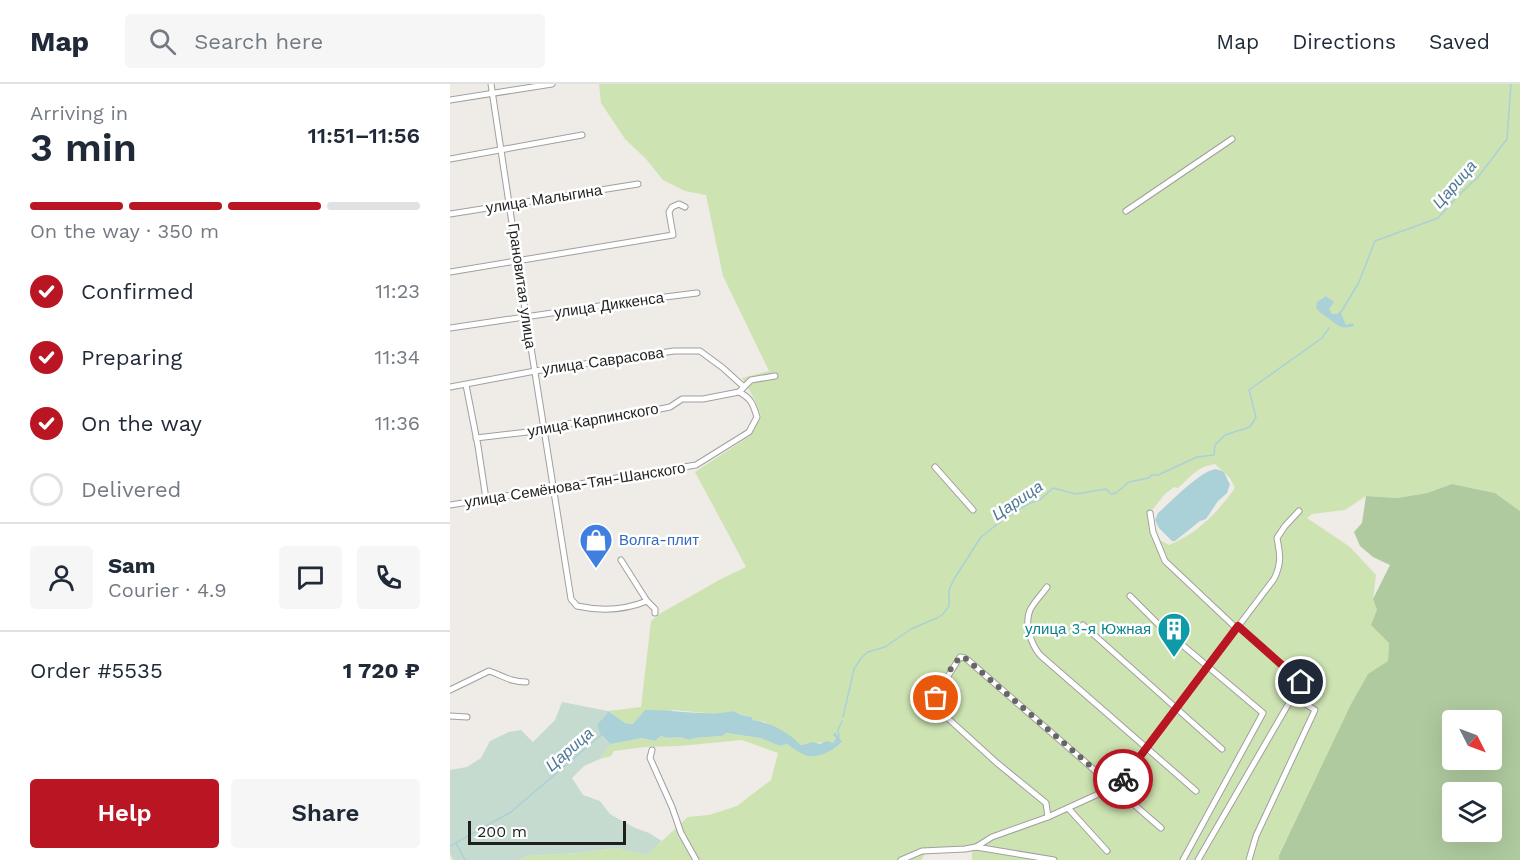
<!DOCTYPE html>
<html lang="en">
<head>
<meta charset="utf-8">
<style>
  body { margin:0; font-family:"Work Sans",sans-serif; background:#f6f6f7; color:#1f2937; height:100vh; display:flex; flex-direction:column; font-size:22px; white-space:nowrap }
  * { box-sizing:border-box; margin:0 }
  p { font-size:20px; color:#747a83 }
  .icon { flex:none; width:33px; height:33px; fill:none; stroke:currentColor; stroke-width:2; stroke-linecap:round; stroke-linejoin:round }
  .map { position:relative; flex:1; overflow:hidden }
  .details { display:flex; flex-direction:column; background:#fff; width:450px }
  .details>* { flex:none }
  .needle { width:39px; rotate:132deg }
  .controls { position:absolute; left:992px; top:626px; display:grid; gap:12px }
  .controls a { display:grid; place-items:center; width:60px; height:60px; border-radius:6px; background:#fff; box-shadow:0 6px 24px #0002; font-size:30px }
  .scale { position:absolute; left:18px; bottom:15px; width:158px; box-sizing:border-box; padding-left:6px; border:3px solid #1f1f1f; border-top:0; font-size:16px; line-height:21px; white-space:nowrap; color:#1f1f1f; -webkit-text-stroke:4px #fff; paint-order:stroke }
  .pin { position:absolute; display:grid; place-items:center; width:51px; height:51px; color:#fff; margin:-26px; border:3px solid #fff; border-radius:50%; box-shadow:0 2px 6px #0007 }
  .courier { position:absolute; display:grid; place-items:center; width:60px; height:60px; margin:-30px; border:4px solid #b91522; border-radius:50%; background:#fff; color:#222; box-shadow:0 2px 8px #0007 }
  .headline em { font-style:normal; font-weight:600 }
  .headline div { display:flex; flex-direction:column-reverse }
  .headline { display:flex; align-items:center; justify-content:space-between; height:102px; padding:0 30px }
  h1 { font-size:39px; font-weight:600; line-height:45px }
  .bar { display:grid; grid-template-columns:repeat(4,1fr); gap:9px 6px; align-content:center; height:72px; padding:0 30px }
  .bar i { height:8px; border-radius:4px; background:#e0e1e3 }
  .bar .selected { background:#b91522 }
  .bar p { grid-column:span 4 }
  .line { display:flex; align-items:center; gap:15px; padding:0 30px; border-top:2px solid #e0e1e3 }
  .line div { flex:1 }
  .round { display:grid; place-items:center; flex:none; width:63px; height:63px; border-radius:6px; background:#f6f6f7 }
  ol { padding:0 30px; list-style:none }
  li { display:flex; align-items:center; gap:18px; height:66px }
  li p { margin-inline-start:auto }
  li .icon { padding:6px; border-radius:50%; background:#b91522; color:#fff; stroke-width:4 }
  li:last-child { color:#747a83 }
  li i { width:33px; height:33px; border:3px solid #e0e1e3; border-radius:50% }
  .primary-button { display:flex; gap:12px; margin-top:auto; padding:12px 30px }
  .primary-button a { flex:1; height:69px; border-radius:6px; background:#b91522; color:#fff; font-size:24px; font-weight:600; line-height:69px; text-align:center }
  .primary-button a+a { background:#f6f6f7; color:#1f2937 }
  header { display:flex; align-items:center; gap:36px; box-sizing:border-box; height:84px; padding:0 30px; background:#fff; border-bottom:2px solid #e0e1e3 }
  header strong { font-size:28px }
  nav { display:flex; gap:33px; margin-inline-start:auto; font-size:21px }
  .search { width:420px; height:54px; background:#f6f6f7; display:flex; align-items:center; gap:15px; box-sizing:border-box; padding:0 21px; border-radius:6px; color:#747a83; font-size:22px }
  main { display:flex; flex:1; min-height:0 }
  .map>svg:first-child { display:block }
</style>
</head>
<body>
<header>
<strong>Map</strong>
<div class="search"><svg class="icon" aria-label="search" viewBox="0 0 24 24"><circle cx="10" cy="10" r="6"/><path d="M15 15l6 6"/></svg>Search here</div>
<nav><a>Map</a><a>Directions</a><a>Saved</a></nav>
</header>
<main>
<section class="details">
<div class="headline"><div><h1>3 min</h1><p>Arriving in</p></div><em>11:51–11:56</em></div>
<div class="bar"><i class="selected"></i><i class="selected"></i><i class="selected"></i><i></i><p>On the way · 350 m</p></div>
<ol>
<li><svg class="icon" aria-label="check" viewBox="0 0 24 24"><path d="M5 12l5 5 9-10"/></svg>Confirmed<p>11:23</p></li>
<li><svg class="icon" aria-label="check" viewBox="0 0 24 24"><path d="M5 12l5 5 9-10"/></svg>Preparing<p>11:34</p></li>
<li><svg class="icon" aria-label="check" viewBox="0 0 24 24"><path d="M5 12l5 5 9-10"/></svg>On the way<p>11:36</p></li>
<li><i></i>Delivered</li>
</ol>
<div class="line" style="height:108px"><a class="round"><svg class="icon" aria-label="person" viewBox="0 0 24 24"><circle cx="12" cy="8" r="4"/><path d="M4 21q1-7 8-7t8 7"/></svg></a><div><b>Sam</b><p>Courier · 4.9</p></div><a class="round"><svg class="icon" aria-label="chat" viewBox="0 0 24 24"><path d="M4 5h16v11H9l-5 4z"/></svg></a><a class="round"><svg class="icon" aria-label="phone" viewBox="0 0 24 24"><path d="M5 4h4l2 5-3 2q2 4 5 5l2-3 5 2v4C11 20 4 13 5 4z"/></svg></a></div>
<div class="line" style="height:78px"><div>Order #5535</div><b>1 720 ₽</b></div>
<div class="primary-button"><a>Help</a><a>Share</a></div>
</section>
<div class="map">
<svg width="1070" height="776" viewBox="0 0 1070 776">
  <rect width="100%" height="100%" fill="#efebe6"/>
  <path fill="#cee3b2" fill-rule="evenodd" d="M149,0H1070V427L1045,409L1002,400L977,409L947,414L916,412L895,426L862,430L857,434L900,463L926,491L923,515L939,559L938,578L918,590L901,620L829,770V776H522V763L477,767L471,776H70L78,772L130,769L166,764L197,771L238,733L259,731L287,722L321,696L328,669L292,656L230,662L195,663L164,667L161,672L150,675L161,660L192,654L205,657L211,652C220,656 229,651 239,656L244,654L272,652L275,649L310,654L330,662L337,660L383,665L391,660L386,654L383,659C372,659 362,658 351,661L315,638L302,636V633L291,631L284,627L275,629H255L224,626L190,634L183,640L175,639L158,627L191,623L201,537L211,529L271,495L296,483L245,388L300,352L311,332L305,316L292,294L319,287L273,192L256,111L235,107L213,96L196,75L175,55L151,19ZM765,380L780,394L785,404C767,429 748,449 719,461L710,456L698,427L703,425L715,410L724,403L728,404C742,392 746,383 765,380Z"/>
  <path fill="#afca9f" fill-rule="evenodd" d="M1002,400L1045,409L1070,427V776H829V771L901,620L918,590L938,577L939,559L921,541L927,526L923,515L940,481L923,473L910,462L904,448L912,439L916,412L947,414L977,409ZM1002,636H1041V675H1002ZM1002,708H1041V747H1002Z"/>
  <polygon fill="#c5dbcf" points="112,618 158,627 155,632 148,639 153,654 161,660 150,675 134,682 122,694 133,711 150,717 160,730 185,744 199,749 212,757 197,771 166,764 130,769 78,772 70,776 3,776 0,770 0,686 17,683 31,674 40,657 59,648 71,646 83,658 105,636"/>
  <g fill="#abd1d8">
    <path d="M876,212L884,218L879,225L882,230H887L890,227L896,241L903,239L904,242C891,246 887,241 878,234C873,230 870,229 866,224L867,218Z"/>
    <path d="M765,385C778,387 774,392 780,400L777,409L768,417L756,435L750,437L725,457H722L709,444L705,436L708,429C722,417 748,389 765,385Z"/>
    <path d="M195,626C225,625 255,633 284,627L291,631L302,633V636C323,639 336,647 351,661L363,658L370,660L377,657L383,659L386,654L383,651L385,648L392,658C384,666 367,676 355,671C349,669 343,664 337,660L330,662L310,654L276,649L272,652L244,654L239,656C229,651 220,656 211,652L205,657L192,654L161,660C154,654 147,649 148,639L155,632L158,627L175,639L183,640Z"/>
  </g>
  <g fill="none" stroke-linecap="round" stroke-linejoin="round">
    <g stroke="#abd1d8" stroke-width="1.5">
      <polyline points="890,230 909,198 925,157 988,134 1011,109 1028,93 1057,55 1061,0"/>
      <polyline points="393,633 404,585 411,574 418,568 435,563 461,545 487,534 493,530 499,522 499,506 504,495 531,453 555,434 578,420 591,415 603,404 626,410 656,405 661,410 666,409 679,398 699,394 701,391 708,391 747,373 764,371 765,361 775,351 800,343 806,333 799,306 872,254 879,244"/>
      <polyline points="389,653 388,646 392,637"/>
      <polyline points="6,759 15,776"/>
      <polyline points="0,762 61,728 151,651"/>
    </g>
    <defs>
      <g id="street">
        <path d="M41,0L76,232L121,515L127,522C150,527 175,526 197,517"/>
        <polyline points="0,16 102,0"/>
        <polyline points="0,75 132,51"/>
        <polyline points="676,127 782,55"/>
        <polyline points="0,130 188,100"/>
        <polyline points="0,188 223,151 219,128 222,123 229,120 235,123"/>
        <polyline points="0,244 183,217 247,209"/>
        <polyline points="16,301 28,362 36,415"/>
        <polyline points="0,303 85,287 224,267 250,267 273,284 294,303"/>
        <polyline points="26,354 87,347 94,343 175,332 220,323 232,315 253,315 289,308 301,296 325,292"/>
        <polyline points="485,383 523,426"/>
        <path d="M0,421L246,381L299,348L307,333C303,320 301,314 289,308"/>
        <polyline points="700,429 703,448 715,477 784,542 788,542 851,598"/>
        <polyline points="171,476 197,517 205,525 205,529"/>
        <path d="M597,503C592,510 584,518 580,526C574,540 581,560 590,571L746,707"/>
        <polyline points="680,512 711,543 813,629 733,776"/>
        <polyline points="633,541 772,665"/>
        <path d="M0,606L39,587C54,592 60,598 76,598"/>
        <polyline points="0,632 17,633"/>
        <polyline points="202,666 200,674 222,723 231,749 246,776"/>
        <polyline points="618,724 657,767"/>
        <polyline points="598,733 596,719 547,679 491,628 486,614 488,608 510,573 515,574 519,577 711,744"/>
        <path d="M526,763L542,753L598,733L668,701L824,495C832,479 830,470 827,454L835,442L849,427"/>
        <polyline points="451,776 472,767 515,765 526,763 604,776"/>
        <polyline points="748,776 843,612 865,626 806,752 799,776"/>
      </g>
    </defs>
    <use href="#street" stroke="#a0a0a0" stroke-width="7"/>
    <use href="#street" stroke="#fff" stroke-width="5"/>
  </g>
  <g fill="none" stroke-linecap="round" stroke-linejoin="round">
    <polyline stroke="#686665" stroke-width="6" stroke-dasharray="0 10.8" points="486,614 500,586 510,573 515,574 665,703 673,695"/>
    <polyline stroke="#b91522" stroke-width="8" points="673,695 788,542 851,598"/>
  </g>
  <defs>
    <symbol id="shop-pin" viewBox="-11 -11 22 30"><path d="M0 17L-7.5 6A9.5 9.5 0 1 1 7.5 6Z" fill="#3f7fe0" stroke="#fff"/><path d="M-5-2.5h2.3a2.7 3.5 0 0 1 5.4 0H5L5.5 6h-11ZM-1.5-2.5h3a1.5 2.3 0 0 0-3 0Z" fill="#fff"/></symbol>
    <symbol id="building-pin" viewBox="-11 -11 22 30"><path d="M0 17L-7.5 6A9.5 9.5 0 1 1 7.5 6Z" fill="#0f9aa8" stroke="#fff"/><path d="M-4-6H4V6H1V3H-1V6H-4ZM-2.5-4.3h1.7v1.8h-1.7ZM.8-4.3h1.7v1.8H.8ZM-2.5-1h1.7V.8h-1.7ZM.8-1h1.7V.8H.8Z" fill="#fff"/></symbol>
  </defs>
  <g fill-rule="evenodd">
    <use href="#shop-pin" x="127" y="437" width="38" height="52"/>
    <use href="#building-pin" x="705" y="526" width="38" height="52"/>
  </g>
  <g text-anchor="middle" stroke-width="5" stroke-linejoin="round" paint-order="stroke">
    <g font-size="15" fill="#1f1f1f" stroke="#fff">
      <text transform="translate(94 115) rotate(-9)" y="5">улица Малыгина</text>
      <text transform="translate(72 202) rotate(82)" y="5">Грановитая улица</text>
      <text transform="translate(159 221) rotate(-8)" y="5">улица Диккенса</text>
      <text transform="translate(153 277) rotate(-8)" y="5">улица Саврасова</text>
      <text transform="translate(143 336) rotate(-10)" y="5">улица Карпинского</text>
      <text transform="translate(125 401) rotate(-9)" y="5">улица Семёнова-Тян-Шанского</text>
    </g>
    <g font-size="15" fill="#366cbe" stroke="#fff" text-anchor="start">
      <text x="169" y="461">Волга-плит</text>
    </g>
    <g font-size="15" fill="#0d838f" stroke="#fff" text-anchor="end">
      <text x="701" y="550">улица 3-я Южная</text>
    </g>
    <g font-size="16" font-style="italic" fill="#4e7896" stroke="#fff">
      <text transform="translate(1004 100) rotate(-49)" y="6">Царица</text>
      <text transform="translate(567 416) rotate(-34)" y="6">Царица</text>
      <text transform="translate(119 665) rotate(-41)" y="6">Царица</text>
    </g>
  </g>
</svg>
<div class="controls">
<a><svg class="needle" viewBox="-14 -14 28 28"><path d="M0-13l5 13h-10z" fill="#e53935"/><path d="M0 13l5-13h-10z" fill="#747a83"/></svg></a>
<a><svg class="icon" aria-label="layers" viewBox="0 0 24 24"><path d="M12 4l9 5-9 5-9-5zM3 14l9 5 9-5"/></svg></a>
</div>
<div class="scale">200 m</div>
<div class="pin" style="left:486px;top:614px;background:#ea580c"><svg class="icon" aria-label="bag" viewBox="0 0 24 24"><path d="M5 8h14l-1 12H6zM9 8a3 3 0 0 1 6 0"/></svg></div>
<div class="pin" style="left:851px;top:598px;background:#1f2937"><svg class="icon" aria-label="home" viewBox="0 0 24 24"><path d="M3 11l9-7 9 7M6 9v11h12V9"/></svg></div>
<div class="courier" style="left:673px;top:695px"><svg class="icon" aria-label="bike" viewBox="0 0 24 24"><circle cx="6" cy="16" r="4"/><circle cx="18" cy="16" r="4"/><path d="M6 16l4-8h5l3 8M10 8l3 8H6M13 5h3"/></svg></div>
</div>
</main>
</body>
</html>
